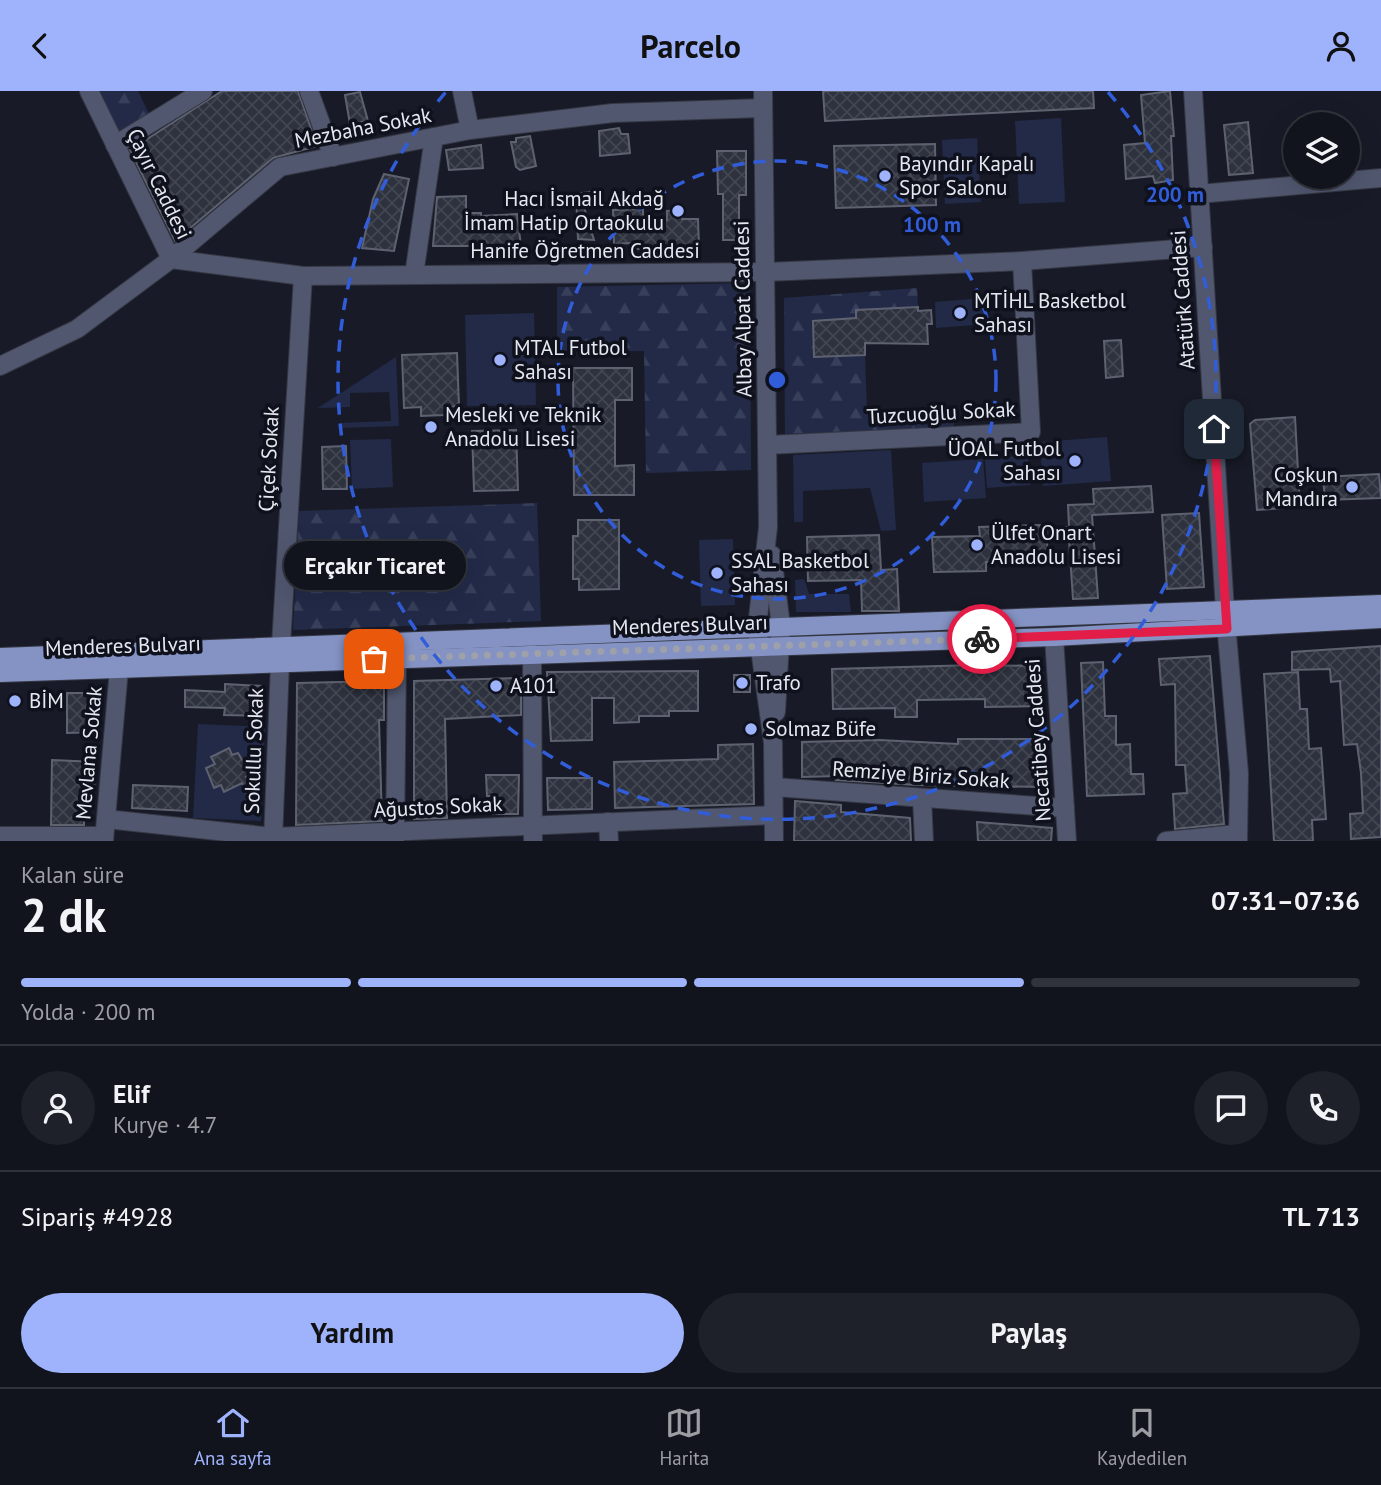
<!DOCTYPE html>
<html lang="tr">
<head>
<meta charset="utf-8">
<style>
  body { margin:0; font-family:"PT Sans",sans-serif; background:#1f212a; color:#f1f3f6; height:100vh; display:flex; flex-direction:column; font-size:26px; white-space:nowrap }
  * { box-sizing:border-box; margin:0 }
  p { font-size:23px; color:#9c9ea4 }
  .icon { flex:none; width:38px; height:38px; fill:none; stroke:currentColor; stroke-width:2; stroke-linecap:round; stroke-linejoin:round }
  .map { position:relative; height:750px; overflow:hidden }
  .side { display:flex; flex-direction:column; background:#12141d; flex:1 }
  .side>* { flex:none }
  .tools { position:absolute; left:1283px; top:21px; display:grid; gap:14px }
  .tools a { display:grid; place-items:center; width:77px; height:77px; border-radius:50%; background:#12141d; box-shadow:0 7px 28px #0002,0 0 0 2px #31333b; font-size:35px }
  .pin { position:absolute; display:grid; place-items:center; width:60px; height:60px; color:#fff; margin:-30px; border-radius:14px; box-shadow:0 4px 10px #0006 }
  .courier { position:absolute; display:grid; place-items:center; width:70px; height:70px; margin:-35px; border:5px solid #e11d48; border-radius:50%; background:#fff; color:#222; box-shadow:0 2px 9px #0007 }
  .bubble { position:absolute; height:49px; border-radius:24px; background:#12141d; box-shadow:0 7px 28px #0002,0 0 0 2px #31333b; font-size:23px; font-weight:700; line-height:49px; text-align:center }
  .head em { font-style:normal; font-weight:700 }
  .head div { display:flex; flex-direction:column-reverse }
  .head { display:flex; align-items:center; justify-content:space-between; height:119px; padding:0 21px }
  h1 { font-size:46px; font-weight:700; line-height:52px }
  .bar { display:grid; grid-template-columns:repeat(4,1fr); gap:10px 7px; align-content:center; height:84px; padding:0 21px }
  .bar i { height:9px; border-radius:5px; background:#31333b }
  .bar .selected { background:#9fb3fd }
  .bar p { grid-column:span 4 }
  .line { display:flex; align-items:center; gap:18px; padding:0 21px; border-top:2px solid #31333b }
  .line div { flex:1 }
  .round { display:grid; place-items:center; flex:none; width:74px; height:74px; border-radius:37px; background:#1f212a }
  .button { display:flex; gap:14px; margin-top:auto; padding:14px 21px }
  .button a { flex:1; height:80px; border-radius:42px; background:#9fb3fd; color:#111; font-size:28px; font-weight:700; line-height:80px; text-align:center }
  .button a+a { background:#1f212a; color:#f1f3f6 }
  header { display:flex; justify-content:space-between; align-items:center; height:91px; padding:0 21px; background:#9fb3fd; color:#111; font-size:32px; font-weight:700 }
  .tab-bar { display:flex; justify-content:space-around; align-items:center; height:98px; border-top:2px solid #31333b; background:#12141d; font-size:19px; color:#9c9ea4 }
  .tab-bar a { display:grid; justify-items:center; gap:4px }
  .tab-bar .selected { color:#9fb3fd }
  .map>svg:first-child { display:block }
</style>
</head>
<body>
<header><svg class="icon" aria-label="back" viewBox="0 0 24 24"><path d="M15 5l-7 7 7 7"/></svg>Parcelo<svg class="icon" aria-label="person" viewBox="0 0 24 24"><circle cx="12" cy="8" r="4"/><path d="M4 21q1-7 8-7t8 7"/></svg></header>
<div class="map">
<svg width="1381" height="750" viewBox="0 0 1381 750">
  <defs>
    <pattern id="forest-firs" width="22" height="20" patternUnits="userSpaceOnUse" patternTransform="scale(1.75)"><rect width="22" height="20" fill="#222a48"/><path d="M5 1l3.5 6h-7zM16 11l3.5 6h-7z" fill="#373f5a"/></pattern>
    <pattern id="building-cross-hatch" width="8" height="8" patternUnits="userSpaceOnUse" patternTransform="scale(1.75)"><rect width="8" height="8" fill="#2e323e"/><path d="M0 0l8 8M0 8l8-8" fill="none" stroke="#424651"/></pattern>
  </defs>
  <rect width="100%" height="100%" fill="#181b27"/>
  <g fill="#222a48">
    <polygon points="1061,27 1065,111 1019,113 1015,30"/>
    <polygon points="977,47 981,111 945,113 942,49"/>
    <polygon points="984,207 986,233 936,237 935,211"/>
    <polygon points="534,222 536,314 467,315 465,224"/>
    <polygon points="396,266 399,335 339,337 339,332 391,330 389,301 350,302 350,316 318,317"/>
    <polygon points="1107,346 1111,390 1043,395 1040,351"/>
    <polygon points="391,348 393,396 352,398 350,349"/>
    <polygon points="891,359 896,439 881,440 870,397 803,400 803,431 794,431 793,364"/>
    <polygon points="1028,364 1030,394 987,397 985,368"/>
    <polygon points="983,368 986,407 924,411 922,372"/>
    <polygon points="733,448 735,514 701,515 699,449"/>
    <polygon points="804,488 809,503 849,503 851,521 796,521 795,489"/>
    <polygon points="198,633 265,636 261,730 193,727"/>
  </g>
  <g fill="url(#forest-firs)">
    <polygon points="99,0 138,0 150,25 120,43"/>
    <polygon points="750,192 751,379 646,382 644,260 557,260 557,196"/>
    <polygon points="917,197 918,216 856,219 856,235 850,228 813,230 814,266 865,264 867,322 954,317 954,336 785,343 784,207"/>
    <polygon points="537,412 541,530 293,539 299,420"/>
  </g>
  <g fill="url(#building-cross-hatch)" stroke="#5e6270" stroke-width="2">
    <polygon points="222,0 298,0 317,55 273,67 175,150 130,59"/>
    <polygon points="823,0 1093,0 1094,17 825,30"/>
    <polygon points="1170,0 1174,45 1171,45 1173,89 1155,92 1153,85 1126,88 1124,54 1145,52 1141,4"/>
    <polygon points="360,1 368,30 350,33 345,4"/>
    <polygon points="1248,31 1253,82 1229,84 1224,34"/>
    <polygon points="619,37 621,43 628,43 630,62 600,65 599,40"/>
    <polygon points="530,45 536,75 520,79 516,76 511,51 516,51 516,47"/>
    <polygon points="935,53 936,114 836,117 834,55"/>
    <polygon points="481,54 483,77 449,79 446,59"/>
    <polygon points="717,60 746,60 746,104 739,104 739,149 723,149 723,103 718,103"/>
    <polygon points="384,83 409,88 394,160 362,157 373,108"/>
    <polygon points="589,101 590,116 584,116 594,149 578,148 576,103"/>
    <polygon points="466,105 466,122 481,122 481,125 517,123 521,155 433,155 437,106"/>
    <polygon points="643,118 643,130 667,129 667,120 682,119 682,128 698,128 699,156 630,158 630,152 614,153 613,119"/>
    <polygon points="918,216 918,220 931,219 932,233 927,233 928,253 865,252 865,264 814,266 813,230 856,227 856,219"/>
    <polygon points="1121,249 1123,285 1106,287 1104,250"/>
    <polygon points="457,262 459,315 445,316 445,324 421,325 421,316 404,317 402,264"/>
    <polygon points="573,277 632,277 632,309 615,309 615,375 634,374 634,404 574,404"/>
    <polygon points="1295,326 1300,416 1257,419 1250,333 1255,329"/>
    <polygon points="516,339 518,399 474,400 472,340"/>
    <polygon points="346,355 347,398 323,398 322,356"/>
    <polygon points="1379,383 1381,407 1325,409 1323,386"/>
    <polygon points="1151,395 1153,421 1092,424 1098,507 1073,508 1069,449 1047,450 1048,470 986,471 986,480 934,481 932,446 980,445 979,436 1040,434 1040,437 1069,436 1068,414 1094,413 1093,398"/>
    <polygon points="1199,422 1204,496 1167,498 1162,424"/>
    <polygon points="578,429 619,429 619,498 579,499 579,488 573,488 573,445 578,445"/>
    <polygon points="879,444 881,479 897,478 899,520 862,520 861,489 808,490 807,446"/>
    <polygon points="1381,555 1381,746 1351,748 1350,723 1363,722 1361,682 1357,653 1344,654 1340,590 1331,591 1330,578 1292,579 1292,561"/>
    <polygon points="1210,565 1224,733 1175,738 1173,703 1187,702 1185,674 1176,674 1175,593 1161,594 1159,568"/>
    <polygon points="1103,571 1105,625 1116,625 1116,654 1130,653 1131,683 1143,683 1144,703 1087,705 1081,572"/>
    <polygon points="976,574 1042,575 1043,615 985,616 985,608 917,609 917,626 895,626 895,617 833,618 832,578"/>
    <polygon points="698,580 698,620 669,620 669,625 639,625 639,631 614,632 614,607 592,607 592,649 551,650 547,581"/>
    <polygon points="1298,581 1300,618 1307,618 1309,658 1321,657 1326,728 1312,729 1313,750 1274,750 1264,583"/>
    <rect x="734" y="584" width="16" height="17"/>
    <polygon points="521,587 521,624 445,628 447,727 414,728 414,590"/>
    <polygon points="384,590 384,629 379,629 382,730 296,734 297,592"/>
    <polygon points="225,593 263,595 262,625 224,624 225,617 185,616 185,599 225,601"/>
    <polygon points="67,602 99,602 99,641 67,642"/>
    <polygon points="958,648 1040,648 1041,696 917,694 836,689 837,685 802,686 802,651 880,649 958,653"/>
    <polygon points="753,653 754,713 615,717 614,671 718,668 718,654"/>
    <polygon points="229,657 232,664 238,662 244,672 257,665 263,677 246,686 259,698 257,706 248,706 242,692 224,701 221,694 214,697 206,677 215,673 211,666"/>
    <polygon points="52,669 96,671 94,696 85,695 84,734 51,734"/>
    <polygon points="486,684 519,684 518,723 493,723 493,705 487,705"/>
    <polygon points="547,687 592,687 592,718 548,719"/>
    <polygon points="133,694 188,696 187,720 132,717"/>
    <polygon points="795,710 841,714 841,721 910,727 911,750 794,750"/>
    <polygon points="977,731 1052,737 1051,750 978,750"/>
  </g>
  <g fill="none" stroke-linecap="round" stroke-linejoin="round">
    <defs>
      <g id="minor">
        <polyline points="89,0 171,168"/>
        <polyline points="309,0 333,66"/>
        <polyline points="462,0 470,39"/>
        <polyline points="763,0 768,436 757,536 773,652 774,750"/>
        <polyline points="1193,0 1225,520 1239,682 1238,750"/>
        <polyline points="115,54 203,0"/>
        <polyline points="1199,103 1381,87"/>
        <polyline points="171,168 303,185 766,181 1022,170 1203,156"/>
        <polyline points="414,184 434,46"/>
        <polyline points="0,275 77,238 171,168 280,76 470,39 613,22 763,17"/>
        <polyline points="767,354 1031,341 1022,170"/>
        <polyline points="772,464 781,535 776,621"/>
        <polyline points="1054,546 1067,750"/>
        <polyline points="281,554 303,185"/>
        <polyline points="532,562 533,750"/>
        <polyline points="774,696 1065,717"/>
        <polyline points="922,707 924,750"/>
        <polyline points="106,728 273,746 773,724"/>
        <polyline points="608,731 609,750"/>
        <polyline points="0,745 104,745"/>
        <polyline points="104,750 119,578"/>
        <polyline points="273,750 280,572"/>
        <polyline points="395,750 397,567"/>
        <polyline points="1166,750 1237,743"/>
      </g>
      <g id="major">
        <polyline points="0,566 1381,513"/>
        <polyline points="0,582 1054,546 1381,528"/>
      </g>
    </defs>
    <use href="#minor" stroke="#353843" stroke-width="20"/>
    <use href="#major" stroke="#353843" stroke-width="20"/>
    <use href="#minor" stroke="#50576f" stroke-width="18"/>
    <use href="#major" stroke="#8593c4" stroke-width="18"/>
  </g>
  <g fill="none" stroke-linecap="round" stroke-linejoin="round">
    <polyline stroke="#9ea0aa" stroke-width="7" stroke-dasharray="0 12.6" points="374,568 982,548"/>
    <polyline stroke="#e11d48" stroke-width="9" points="982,548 1227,538 1214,338"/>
  </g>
  <g fill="none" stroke="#315dda" stroke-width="3.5" stroke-dasharray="12 9">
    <circle cx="777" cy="289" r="219"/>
    <path d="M1108 1A439 439 0 1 1 446 1"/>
  </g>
  <g fill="#9fb3fd" stroke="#0f121d" stroke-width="2.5">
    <circle cx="885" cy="85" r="7"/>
    <circle cx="678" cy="120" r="7"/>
    <circle cx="960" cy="222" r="7"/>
    <circle cx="500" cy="269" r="7"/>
    <circle cx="431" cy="336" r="7"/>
    <circle cx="1075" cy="370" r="7"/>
    <circle cx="1352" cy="396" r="7"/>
    <circle cx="977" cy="454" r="7"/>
    <circle cx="717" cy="482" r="7"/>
    <circle cx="742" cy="592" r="7"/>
    <circle cx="496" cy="595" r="7"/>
    <circle cx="15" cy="610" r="7"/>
    <circle cx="751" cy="638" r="7"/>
  </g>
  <g text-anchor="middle" stroke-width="7" stroke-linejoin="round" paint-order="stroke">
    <g font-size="21" fill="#e6e8f1" stroke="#0f121d">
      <text transform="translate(363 37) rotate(-11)" y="7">Mezbaha Sokak</text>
      <text transform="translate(159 93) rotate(64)" y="7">Çayır Caddesi</text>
      <text x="585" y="167">Hanife Öğretmen Caddesi</text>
      <text transform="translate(1183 209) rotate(-94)" y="7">Atatürk Caddesi</text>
      <text transform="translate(743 218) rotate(-91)" y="7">Albay Alpat Caddesi</text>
      <text transform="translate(941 322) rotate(-3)" y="7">Tuzcuoğlu Sokak</text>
      <text transform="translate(269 368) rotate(-87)" y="7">Çiçek Sokak</text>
      <text transform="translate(690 534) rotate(-2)" y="7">Menderes Bulvarı</text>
      <text transform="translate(123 555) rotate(-2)" y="7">Menderes Bulvarı</text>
      <text transform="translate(1038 649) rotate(-94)" y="7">Necatibey Caddesi</text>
      <text transform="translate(254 660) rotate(-88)" y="7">Sokullu Sokak</text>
      <text transform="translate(89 662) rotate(-85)" y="7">Mevlana Sokak</text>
      <text transform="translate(921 684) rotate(4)" y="7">Remziye Biriz Sokak</text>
      <text transform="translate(438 716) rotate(-3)" y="7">Ağustos Sokak</text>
    </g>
    <g font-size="21" fill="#e6e8f1" stroke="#0f121d" text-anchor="start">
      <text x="899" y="80">Bayındır Kapalı<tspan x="899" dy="24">Spor Salonu</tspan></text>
      <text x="664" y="115" text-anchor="end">Hacı İsmail Akdağ<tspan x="664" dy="24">İmam Hatip Ortaokulu</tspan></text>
      <text x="974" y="217">MTİHL Basketbol<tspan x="974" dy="24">Sahası</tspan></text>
      <text x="514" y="264">MTAL Futbol<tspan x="514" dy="24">Sahası</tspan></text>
      <text x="445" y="331">Mesleki ve Teknik<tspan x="445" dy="24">Anadolu Lisesi</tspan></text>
      <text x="1061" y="365" text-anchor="end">ÜOAL Futbol<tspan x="1061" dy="24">Sahası</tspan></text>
      <text x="1338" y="391" text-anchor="end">Coşkun<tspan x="1338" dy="24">Mandıra</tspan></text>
      <text x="991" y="449">Ülfet Onart<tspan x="991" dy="24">Anadolu Lisesi</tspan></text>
      <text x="731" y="477">SSAL Basketbol<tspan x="731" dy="24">Sahası</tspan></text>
      <text x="756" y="599">Trafo</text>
      <text x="510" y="602">A101</text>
      <text x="29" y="617">BİM</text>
      <text x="765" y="645">Solmaz Büfe</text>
    </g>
  </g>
  <circle cx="777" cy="289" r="10" fill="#315dda" stroke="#0f121d" stroke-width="3.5"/>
  <g font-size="21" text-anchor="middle" font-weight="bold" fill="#315dda" stroke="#0f121d" stroke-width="7" stroke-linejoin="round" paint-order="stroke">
    <text x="1175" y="111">200 m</text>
    <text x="932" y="141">100 m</text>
  </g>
</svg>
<div class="tools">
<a><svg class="icon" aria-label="layers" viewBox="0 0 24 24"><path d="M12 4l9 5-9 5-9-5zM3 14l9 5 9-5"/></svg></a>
</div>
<div class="pin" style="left:374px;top:568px;background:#ea580c"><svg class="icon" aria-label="bag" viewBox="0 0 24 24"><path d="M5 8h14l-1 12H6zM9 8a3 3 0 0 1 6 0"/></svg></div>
<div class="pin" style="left:1214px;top:338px;background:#1f2937"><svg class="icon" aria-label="home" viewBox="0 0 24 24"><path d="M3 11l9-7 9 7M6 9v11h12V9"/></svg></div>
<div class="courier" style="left:982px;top:548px"><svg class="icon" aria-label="bike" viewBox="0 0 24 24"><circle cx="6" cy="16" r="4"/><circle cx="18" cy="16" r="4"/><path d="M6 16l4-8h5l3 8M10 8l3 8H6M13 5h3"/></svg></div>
<div class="bubble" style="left:284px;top:450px;width:182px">Erçakır Ticaret</div>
</div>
<section class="side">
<div class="head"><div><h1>2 dk</h1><p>Kalan süre</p></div><em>07:31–07:36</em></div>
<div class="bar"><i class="selected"></i><i class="selected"></i><i class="selected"></i><i></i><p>Yolda · 200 m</p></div>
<div class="line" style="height:126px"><a class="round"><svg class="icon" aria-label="person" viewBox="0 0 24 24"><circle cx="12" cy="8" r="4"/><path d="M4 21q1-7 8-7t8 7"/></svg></a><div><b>Elif</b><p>Kurye · 4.7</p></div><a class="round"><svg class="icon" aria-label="chat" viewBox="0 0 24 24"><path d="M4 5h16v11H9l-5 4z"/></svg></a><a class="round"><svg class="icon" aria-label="phone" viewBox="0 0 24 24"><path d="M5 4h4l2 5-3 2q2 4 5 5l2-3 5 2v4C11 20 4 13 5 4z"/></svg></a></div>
<div class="line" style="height:91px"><div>Sipariş #4928</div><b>TL 713</b></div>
<div class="button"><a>Yardım</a><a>Paylaş</a></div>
</section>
<nav class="tab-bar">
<a class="selected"><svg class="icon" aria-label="home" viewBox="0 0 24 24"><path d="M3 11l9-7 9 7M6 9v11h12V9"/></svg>Ana sayfa</a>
<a><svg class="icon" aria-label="map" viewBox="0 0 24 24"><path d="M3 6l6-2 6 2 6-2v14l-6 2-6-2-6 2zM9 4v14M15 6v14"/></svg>Harita</a>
<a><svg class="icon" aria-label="saved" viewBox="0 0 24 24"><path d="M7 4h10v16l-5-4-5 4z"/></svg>Kaydedilen</a>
</nav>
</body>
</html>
